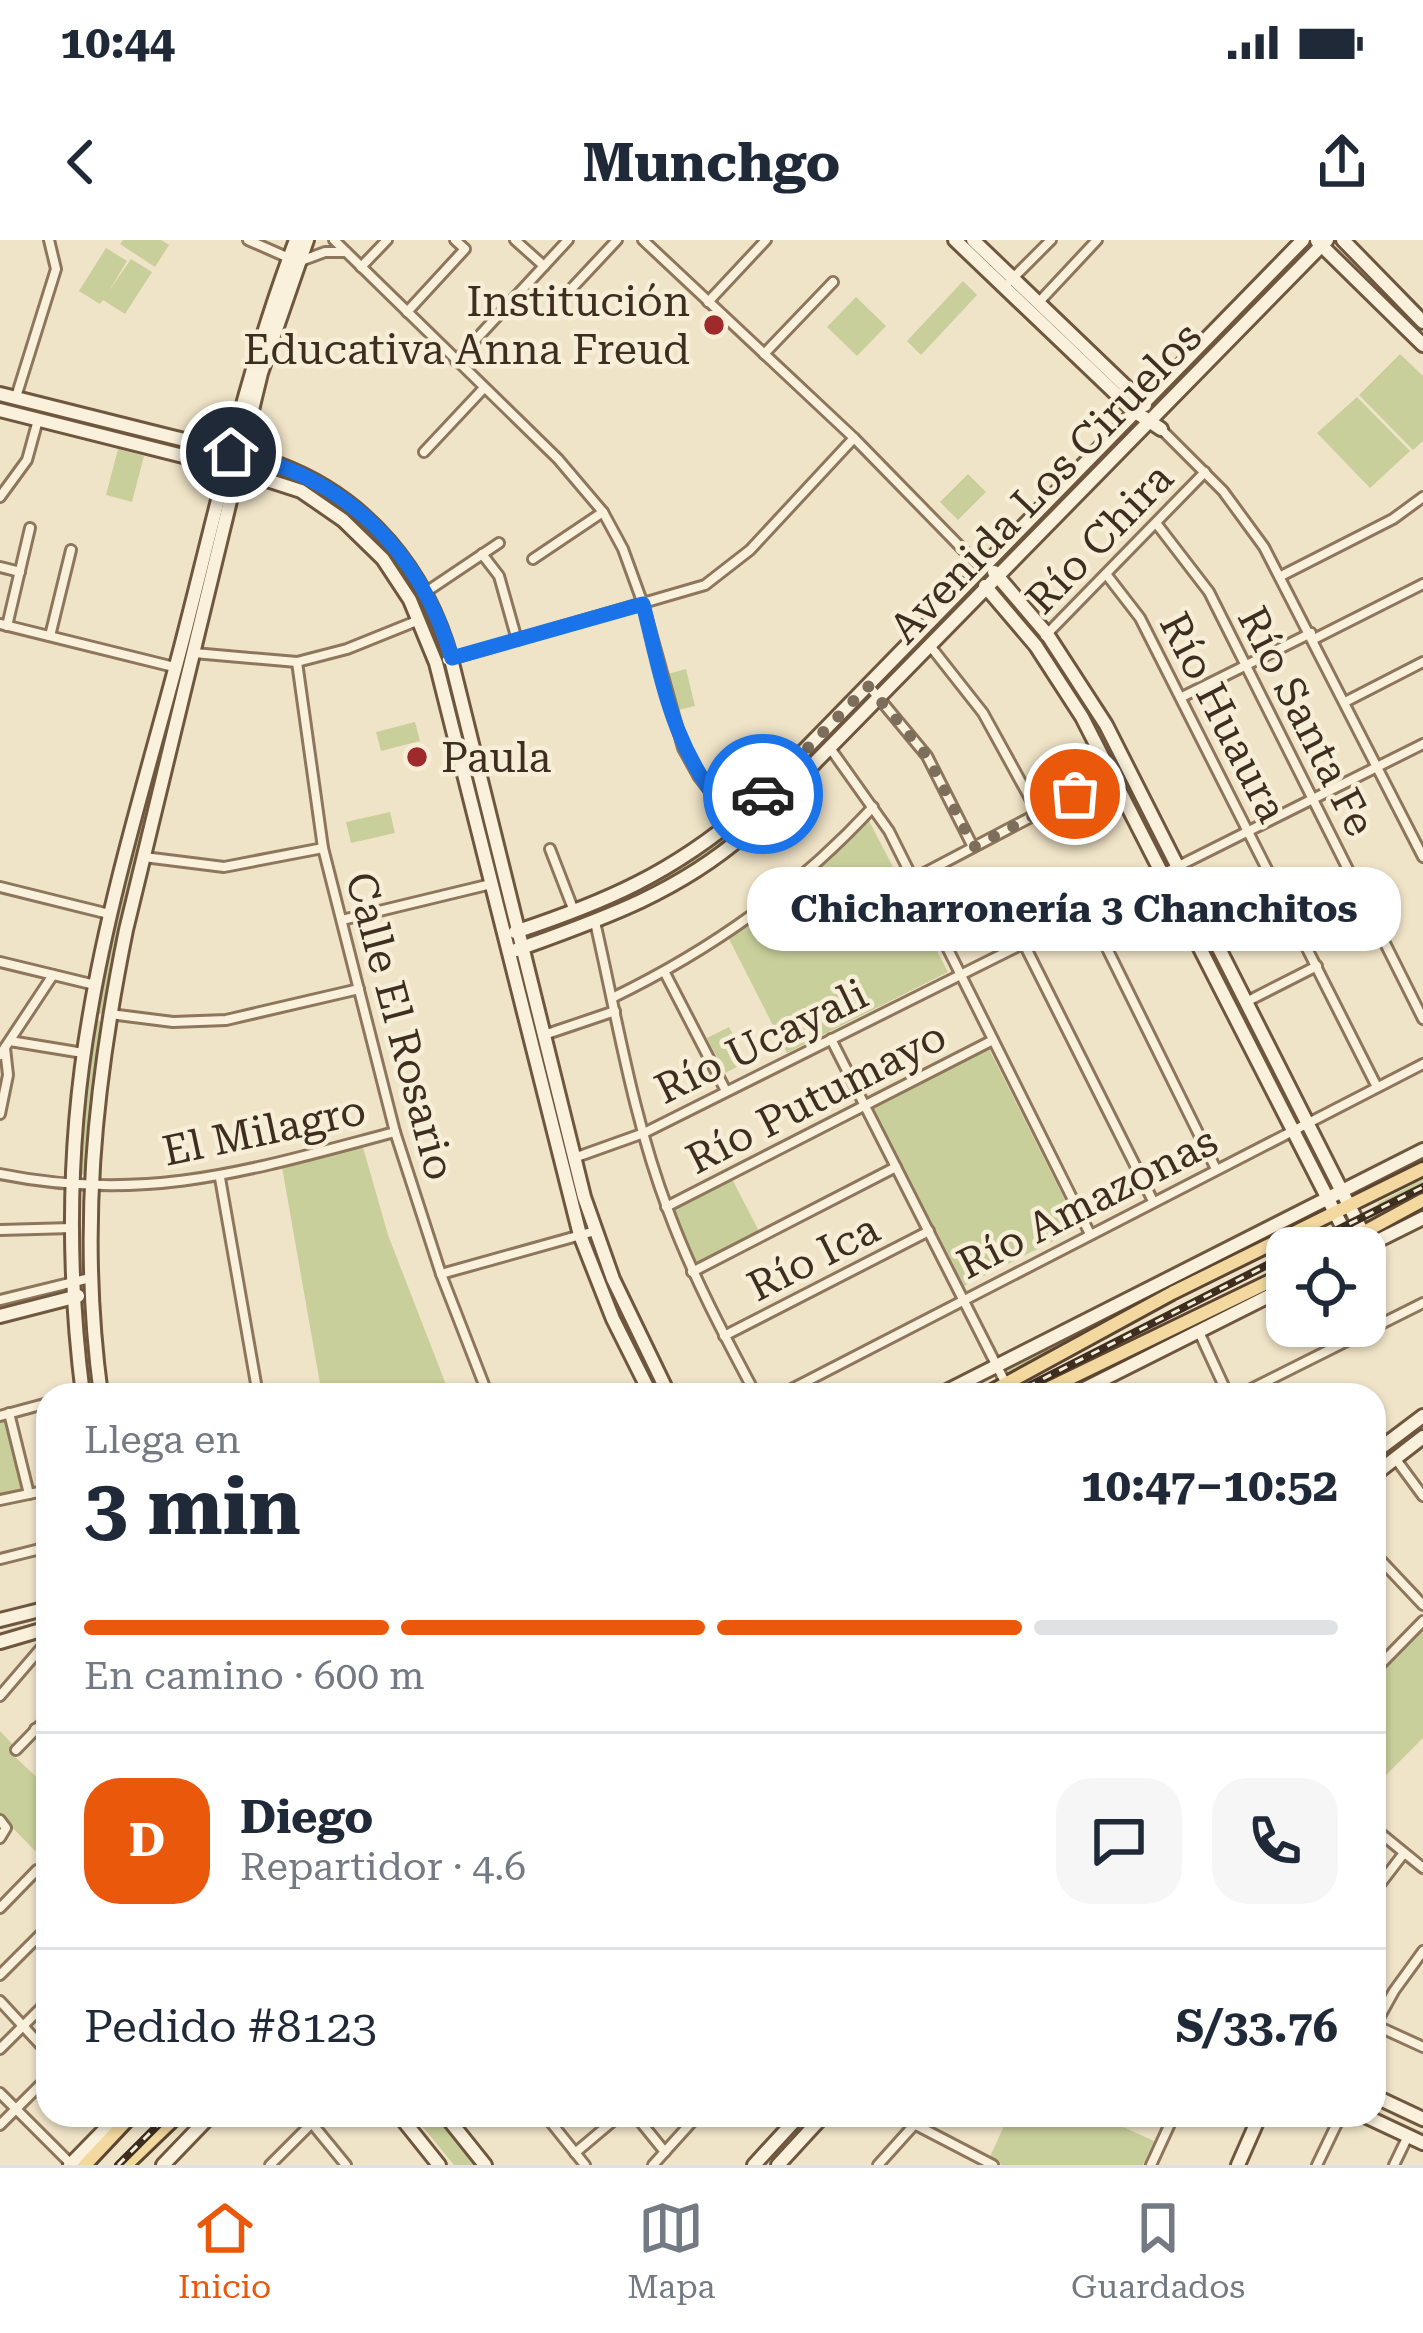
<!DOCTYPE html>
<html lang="es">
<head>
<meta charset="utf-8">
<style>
  body { margin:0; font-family:"Roboto Serif",serif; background:#f6f6f7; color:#1f2937; height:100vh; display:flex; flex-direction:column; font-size:45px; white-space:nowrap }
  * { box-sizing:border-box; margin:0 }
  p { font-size:39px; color:#747a83 }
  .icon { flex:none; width:66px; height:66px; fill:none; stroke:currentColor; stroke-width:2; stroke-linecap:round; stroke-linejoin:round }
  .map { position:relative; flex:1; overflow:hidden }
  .sheet { position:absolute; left:36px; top:1143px; width:1350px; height:744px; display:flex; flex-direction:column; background:#fff; border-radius:36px; box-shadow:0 3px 9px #0004 }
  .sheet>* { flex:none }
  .fabs { position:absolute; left:1266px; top:987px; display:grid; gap:24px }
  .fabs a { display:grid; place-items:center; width:120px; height:120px; border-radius:24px; background:#fff; box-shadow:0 3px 9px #0004; font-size:60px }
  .pin { position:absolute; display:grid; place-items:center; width:102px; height:102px; color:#fff; margin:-51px; border:6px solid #fff; border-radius:50%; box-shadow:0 3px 12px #0007 }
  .courier { position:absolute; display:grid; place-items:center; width:120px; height:120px; margin:-60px; border:9px solid #1a73e8; border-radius:50%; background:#fff; color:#222; box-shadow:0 3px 15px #0007 }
  .bubble { position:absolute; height:84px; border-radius:36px; background:#fff; box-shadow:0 3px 9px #0004; font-size:39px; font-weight:700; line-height:84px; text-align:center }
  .overview em { font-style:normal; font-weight:700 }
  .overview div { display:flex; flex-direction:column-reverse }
  .overview { display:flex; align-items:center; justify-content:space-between; height:204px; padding:0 48px }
  h1 { font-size:78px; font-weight:700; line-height:90px }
  .bar { display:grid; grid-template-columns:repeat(4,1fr); gap:18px 12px; align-content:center; height:144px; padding:0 48px }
  .bar i { height:15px; border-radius:9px; background:#e0e1e3 }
  .bar .active { background:#ea580c }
  .bar p { grid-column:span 4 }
  .line { display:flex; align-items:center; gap:30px; padding:0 48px; border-top:3px solid #e0e1e3 }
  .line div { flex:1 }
  .round { display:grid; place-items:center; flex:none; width:126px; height:126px; border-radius:36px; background:#f6f6f7 }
  .status { display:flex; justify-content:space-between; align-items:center; height:84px; padding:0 60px; background:#fff; direction:ltr }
  .status svg { height:33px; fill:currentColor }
  header { display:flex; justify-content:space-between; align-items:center; height:156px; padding:0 48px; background:#fff; font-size:54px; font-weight:700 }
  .menu { display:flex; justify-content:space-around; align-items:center; height:168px; border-top:3px solid #e0e1e3; background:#fff; font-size:33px; color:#747a83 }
  .menu a { display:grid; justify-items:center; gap:6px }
  .menu .active { color:#ea580c }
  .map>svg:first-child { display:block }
</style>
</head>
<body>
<div class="status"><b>10:44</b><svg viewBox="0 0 49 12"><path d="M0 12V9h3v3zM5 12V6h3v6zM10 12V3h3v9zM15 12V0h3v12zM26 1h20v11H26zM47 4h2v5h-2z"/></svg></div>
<header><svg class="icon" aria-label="back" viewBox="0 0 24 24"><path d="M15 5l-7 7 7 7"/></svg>Munchgo<svg class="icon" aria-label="share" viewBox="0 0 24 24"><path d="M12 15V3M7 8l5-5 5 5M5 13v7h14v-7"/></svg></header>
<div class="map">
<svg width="1423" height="1925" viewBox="0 0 1423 1925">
  <rect width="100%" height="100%" fill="#f0e4c8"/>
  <g fill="#c9cf9b">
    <polygon points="123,0 161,0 169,5 155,27 120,4"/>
    <polygon points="106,8 127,21 109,51 131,19 152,32 125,74 103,60 100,64 79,51"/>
    <polygon points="1297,9 1304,16 1159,163 1154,157"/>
    <polygon points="963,41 977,55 921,115 907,101"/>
    <polygon points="856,57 886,86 857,116 827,87"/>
    <polygon points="1400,114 1423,136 1423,201 1413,210 1359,155"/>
    <polygon points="1357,157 1410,211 1370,248 1317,193"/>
    <polygon points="0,158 214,209 212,218 0,166"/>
    <polygon points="1130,181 1137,187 1006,321 1000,315"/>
    <polygon points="118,209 144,216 132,262 106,255"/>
    <path d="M255,219L314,243L374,290L417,346L444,411L436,413C402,319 350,259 253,228Z"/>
    <polygon points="968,234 986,252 958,280 940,262"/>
    <polygon points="969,348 975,353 883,447 878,441"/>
    <polygon points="1047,402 1090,462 1168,620 1162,623 1042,406"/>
    <polygon points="180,427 183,428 103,774 95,774"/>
    <polygon points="686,429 695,466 675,471 667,434"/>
    <polygon points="861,458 867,463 751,584 746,578"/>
    <polygon points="415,482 420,501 381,511 376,492"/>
    <polygon points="390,572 395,593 351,603 346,582"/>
    <polygon points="868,579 948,732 787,813 728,697 813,633"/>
    <path d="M727,596L731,603C672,648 604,673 535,698L530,694L531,691C602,667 666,639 727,596Z"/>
    <polygon points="1176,635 1299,877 1294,883 1168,639"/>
    <polygon points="95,780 101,781 84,935 77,934"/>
    <polygon points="729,787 747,822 725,833 707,798"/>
    <polygon points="989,809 1079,988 964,1046 874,868"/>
    <polygon points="362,904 388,995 450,1155 322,1155 282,927"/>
    <polygon points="732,939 760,993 695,1025 673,969"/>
    <polygon points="1423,939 1423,954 1385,973 1380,970 1378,963"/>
    <polygon points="1318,966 1321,972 1192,1037 1011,1135 1004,1125"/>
    <polygon points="594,998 666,1155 656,1155 620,1087 586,1002"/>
    <polygon points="6,1179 24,1252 0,1258 0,1180"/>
    <polygon points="1423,1388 1423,1498 1374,1547 1374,1441"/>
    <polygon points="0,1491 15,1507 11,1513 48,1548 48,1624 0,1575"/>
    <polygon points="413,1875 435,1875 476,1925 454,1925"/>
    <polygon points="1009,1875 1097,1875 1154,1901 1143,1925 1002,1925 989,1919"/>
  </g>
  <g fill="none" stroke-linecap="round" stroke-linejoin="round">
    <defs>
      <g id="street">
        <polyline points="248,0 298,22 325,12 346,12"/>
        <polyline points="334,0 558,219 603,272 623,309 643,364 683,508 699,537 744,595"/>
        <polyline points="515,0 544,26"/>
        <polyline points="643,0 854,198 981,328"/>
        <polyline points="361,27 387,0"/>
        <polyline points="1010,41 1051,0"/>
        <polyline points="708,62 766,0"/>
        <polyline points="1039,62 1097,0"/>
        <polyline points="558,63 617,0"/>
        <polyline points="407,72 465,9 455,0"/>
        <polyline points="764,114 833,42"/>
        <polyline points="456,121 568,0"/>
        <polyline points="16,157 56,29 49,0"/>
        <polyline points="1161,189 1223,251 1264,307 1423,617"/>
        <polyline points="424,212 484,148"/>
        <polyline points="0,257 27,220 38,180"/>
        <polyline points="1156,283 1209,352 1423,779"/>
        <polyline points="482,314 499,336 517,400"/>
        <polyline points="533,319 603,272"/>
        <polyline points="0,327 20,332"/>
        <polyline points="1106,334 1140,378 1377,847"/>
        <polyline points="1281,336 1393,279 1423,257"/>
        <polyline points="426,352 499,303"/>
        <polyline points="0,384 174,427"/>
        <polyline points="7,386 30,288"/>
        <polyline points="50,396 71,310"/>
        <polyline points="1045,396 1205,232"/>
        <polyline points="1314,399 1423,344"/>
        <polyline points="931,407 983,473 1038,573"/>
        <polyline points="194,413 297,422 347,409 419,380"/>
        <polyline points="447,420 705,345 750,310 854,198"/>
        <polyline points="297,422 323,608 395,892 441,1034 488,1155"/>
        <polyline points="868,445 927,516 973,607"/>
        <polyline points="1182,457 1311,393"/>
        <polyline points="1345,462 1423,422"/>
        <polyline points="830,508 889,591 1090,994"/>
        <polyline points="550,609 574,671"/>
        <polyline points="144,617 224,627 323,608"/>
        <polyline points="913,639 1111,535"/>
        <polyline points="0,647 109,674"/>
        <polyline points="1089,672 1216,929"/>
        <polyline points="342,680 491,644"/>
        <path d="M595,682C617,778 633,878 668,970C692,1035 724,1095 756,1155"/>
        <polyline points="1024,704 1153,961"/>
        <polyline points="0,722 95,745"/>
        <polyline points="665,733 726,851"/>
        <path d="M612,758C713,709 797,649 873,567"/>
        <polyline points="1250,760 1317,726"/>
        <polyline points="110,774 173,782 226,780 359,749"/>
        <polyline points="544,795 615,771"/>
        <polyline points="831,799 1006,1144"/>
        <polyline points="10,801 83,813"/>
        <polyline points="0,815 53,735"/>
        <polyline points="0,874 8,835 5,808"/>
        <polyline points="574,918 644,893 1423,504"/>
        <path d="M0,934C148,964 254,929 395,892"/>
        <polyline points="220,938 258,1155"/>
        <polyline points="666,967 993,800"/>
        <polyline points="0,990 72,988"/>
        <polyline points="692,1032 896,927"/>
        <polyline points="441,1034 595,991"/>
        <polyline points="0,1060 90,1038"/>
        <polyline points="1199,1092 1228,1155"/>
        <polyline points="724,1096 929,991"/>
        <polyline points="780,1155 1423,824"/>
        <polyline points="1239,1155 1423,1063"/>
        <polyline points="9,1173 29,1254"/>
        <polyline points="0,1176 48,1163"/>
        <polyline points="1395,1218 1423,1256"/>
        <polyline points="0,1260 48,1250"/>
        <polyline points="1374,1313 1423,1365"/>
        <polyline points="0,1319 48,1307"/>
        <polyline points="1374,1431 1423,1381"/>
        <polyline points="0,1456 48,1400"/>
        <polyline points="35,1489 48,1502"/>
        <polyline points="16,1510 48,1477"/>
        <polyline points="0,1580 6,1588 0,1598"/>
        <polyline points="1374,1588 1423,1628"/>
        <polyline points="1374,1652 1404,1613"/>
        <polyline points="0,1668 37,1630 48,1632"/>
        <polyline points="0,1735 48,1687"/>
        <polyline points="0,1761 48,1813"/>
        <polyline points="1375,1785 1394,1751 1423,1711"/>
        <polyline points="1375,1785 1423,1807"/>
        <polyline points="0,1809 48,1761"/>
        <polyline points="0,1853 71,1924"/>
        <polyline points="305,1875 346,1925"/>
        <polyline points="545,1875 585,1925"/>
        <polyline points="635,1875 665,1912"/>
        <polyline points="914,1884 993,1925"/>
        <polyline points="0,1885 48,1837"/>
        <polyline points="575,1913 620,1875"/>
        <polyline points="270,1925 312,1883"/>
        <polyline points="653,1925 698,1875"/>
        <polyline points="878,1925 923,1875"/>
        <polyline points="1151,1925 1174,1875"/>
        <polyline points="1317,1925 1341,1875"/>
        <polyline points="1394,1925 1408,1896"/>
      </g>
      <g id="secondary">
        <polyline points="955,0 1134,171 1161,189"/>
        <polyline points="973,0 1145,165"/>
        <polyline points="1343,0 1423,82"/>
        <polyline points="1317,1 1423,105"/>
        <path d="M0,154C57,168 114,182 172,197C207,206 245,212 280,225C367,258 426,330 451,419L584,957L613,1039L669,1155"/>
        <polyline points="0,170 227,227 301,251 343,280 383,319 410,360 436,423 580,995 613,1079 651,1155"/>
        <polyline points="994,332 1047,394 1106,485 1369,1005"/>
        <polyline points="985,346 1036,406 1082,477 1353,1008"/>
        <path d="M515,692C606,662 672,633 746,570L1303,0"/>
        <path d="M516,710C599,680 676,654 744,595L1327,0"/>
        <polyline points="1365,1007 1423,978"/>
        <polyline points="0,1076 78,1056"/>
        <path d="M83,1155C67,1029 68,899 90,774C111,649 150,526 182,403C217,268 246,131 296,0"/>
        <path d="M101,1155C79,994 94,848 126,690L261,133L307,0"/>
        <polyline points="939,1155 1423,910"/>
        <polyline points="1072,1155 1287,1047"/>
        <polyline points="1374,1213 1423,1176"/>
        <polyline points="1374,1235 1423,1197"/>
        <polyline points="0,1380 48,1368"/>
        <polyline points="0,1402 48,1388"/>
        <polyline points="1374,1856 1423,1879"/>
        <polyline points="399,1875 439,1925"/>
        <polyline points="445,1875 485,1925"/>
        <polyline points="1363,1875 1423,1903"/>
        <polyline points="70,1925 119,1875"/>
        <polyline points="163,1925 211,1875"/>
        <polyline points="754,1925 800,1875"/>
        <polyline points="778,1925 824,1875"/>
        <polyline points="1238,1925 1260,1875"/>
      </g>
      <g id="primary">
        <polyline points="1335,1008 1423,960"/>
        <polyline points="985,1155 1172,1053 1423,929"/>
        <polyline points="1035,1155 1287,1033"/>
        <polyline points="85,1925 132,1875"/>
        <polyline points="126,1925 178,1875"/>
      </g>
    </defs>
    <use href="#street" stroke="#8d765c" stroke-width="14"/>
    <use href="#secondary" stroke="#6f573f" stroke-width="18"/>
    <use href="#primary" stroke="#5b4430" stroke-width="18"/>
    <use href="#street" stroke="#faf1dc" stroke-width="8"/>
    <use href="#secondary" stroke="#faf1dc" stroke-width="12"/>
    <use href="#primary" stroke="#f3d9a0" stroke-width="12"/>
    <defs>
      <g id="rail">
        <polyline points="1301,1008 1423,947"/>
        <polyline points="1011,1155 1287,1015"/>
        <polyline points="118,1925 168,1875"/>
      </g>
    </defs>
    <use href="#rail" stroke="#3d2e20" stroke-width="8"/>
    <use href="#rail" stroke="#f7eed8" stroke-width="3" stroke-dasharray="9" stroke-linecap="butt"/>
  </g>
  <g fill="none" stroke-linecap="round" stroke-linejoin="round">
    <polyline stroke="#7c6e5b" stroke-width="12" stroke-dasharray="0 21.6" points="763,554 868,446 927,516 974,607 1075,554"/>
    <path stroke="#1a73e8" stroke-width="15" d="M231,212C344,235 420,310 452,418L643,364C665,453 673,509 733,581L763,554"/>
  </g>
  <g fill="#9e2a2b" stroke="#f7eed8" stroke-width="4.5">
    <circle cx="714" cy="85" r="12"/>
    <circle cx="417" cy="517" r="12"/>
  </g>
  <g text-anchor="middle" stroke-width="9" stroke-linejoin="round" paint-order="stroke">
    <g font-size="42" fill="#3d2e20" stroke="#f7eed8" text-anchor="end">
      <text x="690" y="76">Institución<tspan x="690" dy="48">Educativa Anna Freud</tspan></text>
      <text x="441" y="532" text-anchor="start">Paula</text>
    </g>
    <g font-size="42" fill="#3d2e20" stroke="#f7eed8">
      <text transform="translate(1045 242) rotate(-46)" y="15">Avenida Los Ciruelos</text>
      <text transform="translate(1099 298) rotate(-46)" y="15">Río Chira</text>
      <text transform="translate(1224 477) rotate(63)" y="15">Río Huaura</text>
      <text transform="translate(1307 481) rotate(63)" y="15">Río Santa Fe</text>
      <text transform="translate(401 786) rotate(75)" y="15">Calle El Rosario</text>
      <text transform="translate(761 801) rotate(-26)" y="15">Río Ucayali</text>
      <text transform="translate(816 857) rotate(-27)" y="15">Río Putumayo</text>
      <text transform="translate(264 890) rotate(-12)" y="15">El Milagro</text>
      <text transform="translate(1087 962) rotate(-27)" y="15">Río Amazonas</text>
      <text transform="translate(813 1017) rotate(-27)" y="15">Río Ica</text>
    </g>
  </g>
</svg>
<div class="fabs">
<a><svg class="icon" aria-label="locate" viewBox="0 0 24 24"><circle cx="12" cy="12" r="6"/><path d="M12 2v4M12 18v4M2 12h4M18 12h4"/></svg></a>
</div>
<div class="pin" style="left:1075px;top:554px;background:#ea580c"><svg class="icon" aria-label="bag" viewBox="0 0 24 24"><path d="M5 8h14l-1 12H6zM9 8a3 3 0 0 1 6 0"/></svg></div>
<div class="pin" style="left:231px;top:212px;background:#1f2937"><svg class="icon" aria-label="home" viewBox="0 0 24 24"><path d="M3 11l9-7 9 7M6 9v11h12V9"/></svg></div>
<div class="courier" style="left:763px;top:554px"><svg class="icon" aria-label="car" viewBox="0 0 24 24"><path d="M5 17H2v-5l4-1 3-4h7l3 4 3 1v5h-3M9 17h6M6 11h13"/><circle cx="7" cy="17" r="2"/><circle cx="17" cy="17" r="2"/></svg></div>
<div class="bubble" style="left:747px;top:627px;width:654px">Chicharronería 3 Chanchitos</div>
<section class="sheet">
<div class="overview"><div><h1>3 min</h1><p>Llega en</p></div><em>10:47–10:52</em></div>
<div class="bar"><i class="active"></i><i class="active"></i><i class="active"></i><i></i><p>En camino · 600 m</p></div>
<div class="line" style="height:216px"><b class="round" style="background:#ea580c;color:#fff">D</b><div><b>Diego</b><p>Repartidor · 4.6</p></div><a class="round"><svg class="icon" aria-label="chat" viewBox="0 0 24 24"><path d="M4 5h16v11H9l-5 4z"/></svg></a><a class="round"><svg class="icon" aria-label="phone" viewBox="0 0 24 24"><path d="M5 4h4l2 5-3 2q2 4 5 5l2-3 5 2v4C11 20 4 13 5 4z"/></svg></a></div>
<div class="line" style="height:156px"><div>Pedido #8123</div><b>S/33.76</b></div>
</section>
</div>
<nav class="menu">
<a class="active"><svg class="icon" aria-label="home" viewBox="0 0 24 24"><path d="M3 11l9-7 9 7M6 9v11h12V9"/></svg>Inicio</a>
<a><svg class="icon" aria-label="map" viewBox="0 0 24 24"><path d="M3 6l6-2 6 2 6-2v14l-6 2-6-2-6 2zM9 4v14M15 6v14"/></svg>Mapa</a>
<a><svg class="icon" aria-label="saved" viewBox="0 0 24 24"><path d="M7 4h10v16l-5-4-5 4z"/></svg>Guardados</a>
</nav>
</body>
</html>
